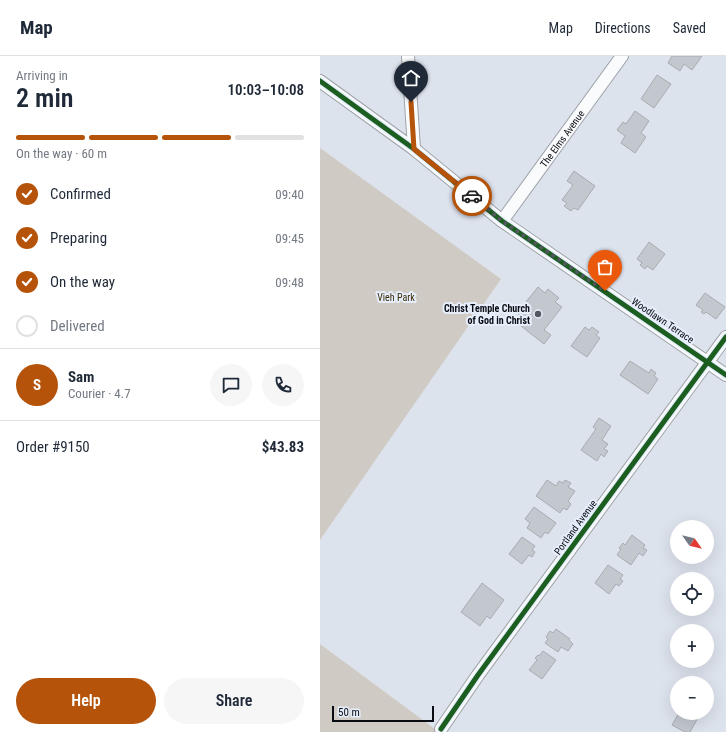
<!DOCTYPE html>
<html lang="en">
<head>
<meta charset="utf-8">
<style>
  body { margin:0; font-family:"Roboto Condensed",sans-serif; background:#f6f6f7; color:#1f2937; height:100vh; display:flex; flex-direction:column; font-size:15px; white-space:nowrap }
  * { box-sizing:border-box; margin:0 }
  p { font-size:13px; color:#747a83 }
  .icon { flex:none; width:22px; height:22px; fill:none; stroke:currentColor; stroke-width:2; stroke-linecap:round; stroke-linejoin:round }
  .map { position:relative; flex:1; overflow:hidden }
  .panel { display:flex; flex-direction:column; background:#fff; width:320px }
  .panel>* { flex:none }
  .needle { width:26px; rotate:124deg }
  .controls { position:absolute; left:350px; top:464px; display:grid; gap:8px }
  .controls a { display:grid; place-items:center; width:44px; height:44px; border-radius:50%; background:#fff; box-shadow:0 4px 16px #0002; font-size:20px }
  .scale { position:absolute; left:12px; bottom:10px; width:102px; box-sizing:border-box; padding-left:4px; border:2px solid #090c12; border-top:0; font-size:11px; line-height:14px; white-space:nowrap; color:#090c12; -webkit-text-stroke:3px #e6eefc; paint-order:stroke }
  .pin { position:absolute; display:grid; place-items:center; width:34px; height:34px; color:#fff; margin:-41px -17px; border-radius:50% 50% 50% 0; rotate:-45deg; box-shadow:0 0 4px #0007 }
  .pin .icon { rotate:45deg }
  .courier { position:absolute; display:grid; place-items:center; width:40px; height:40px; margin:-20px; border:3px solid #b45309; border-radius:50%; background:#fff; color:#222; box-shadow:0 1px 5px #0007 }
  .head em { font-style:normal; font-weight:600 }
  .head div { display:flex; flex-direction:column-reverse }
  .head { display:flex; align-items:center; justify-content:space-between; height:68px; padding:0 16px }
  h1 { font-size:26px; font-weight:600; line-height:30px }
  .bar { display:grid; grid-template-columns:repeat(4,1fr); gap:6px 4px; align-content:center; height:48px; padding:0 16px }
  .bar i { height:5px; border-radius:3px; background:#e0e1e3 }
  .bar .selected { background:#b45309 }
  .bar p { grid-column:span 4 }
  .line { display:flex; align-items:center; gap:10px; padding:0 16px; border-top:1px solid #e0e1e3 }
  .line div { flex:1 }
  .round { display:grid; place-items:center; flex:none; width:42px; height:42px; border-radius:21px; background:#f6f6f7 }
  ol { padding:0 16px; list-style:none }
  li { display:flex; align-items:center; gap:12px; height:44px }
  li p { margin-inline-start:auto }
  li .icon { padding:4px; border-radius:50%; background:#b45309; color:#fff; stroke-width:4 }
  li:last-child { color:#747a83 }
  li i { width:22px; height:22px; border:2px solid #e0e1e3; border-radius:50% }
  .button { display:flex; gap:8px; margin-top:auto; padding:8px 16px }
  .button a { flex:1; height:46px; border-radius:24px; background:#b45309; color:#fff; font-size:16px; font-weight:600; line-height:46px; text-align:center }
  .button a+a { background:#f6f6f7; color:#1f2937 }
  header { display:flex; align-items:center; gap:24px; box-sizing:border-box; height:56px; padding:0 20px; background:#fff; border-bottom:1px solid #e0e1e3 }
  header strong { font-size:19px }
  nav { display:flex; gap:22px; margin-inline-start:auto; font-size:14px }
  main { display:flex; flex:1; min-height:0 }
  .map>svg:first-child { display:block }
</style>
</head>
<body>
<header>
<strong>Map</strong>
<nav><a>Map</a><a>Directions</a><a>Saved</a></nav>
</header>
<main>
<section class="panel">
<div class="head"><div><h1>2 min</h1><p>Arriving in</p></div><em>10:03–10:08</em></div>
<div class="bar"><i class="selected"></i><i class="selected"></i><i class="selected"></i><i></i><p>On the way · 60 m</p></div>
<ol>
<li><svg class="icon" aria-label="check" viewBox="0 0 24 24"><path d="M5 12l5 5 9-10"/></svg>Confirmed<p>09:40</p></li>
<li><svg class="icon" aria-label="check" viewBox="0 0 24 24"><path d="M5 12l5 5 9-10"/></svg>Preparing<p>09:45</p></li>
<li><svg class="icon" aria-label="check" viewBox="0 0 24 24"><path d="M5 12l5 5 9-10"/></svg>On the way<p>09:48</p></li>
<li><i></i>Delivered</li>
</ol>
<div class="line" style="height:72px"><b class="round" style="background:#b45309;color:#fff">S</b><div><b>Sam</b><p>Courier · 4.7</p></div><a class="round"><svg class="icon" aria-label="chat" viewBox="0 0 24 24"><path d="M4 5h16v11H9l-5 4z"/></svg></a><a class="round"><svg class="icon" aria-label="phone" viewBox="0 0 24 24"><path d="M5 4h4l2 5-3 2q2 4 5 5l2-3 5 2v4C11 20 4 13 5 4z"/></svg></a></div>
<div class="line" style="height:52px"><div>Order #9150</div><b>$43.83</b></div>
<div class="button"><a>Help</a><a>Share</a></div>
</section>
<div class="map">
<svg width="406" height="676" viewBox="0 0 406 676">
  <rect width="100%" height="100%" fill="#dde3ed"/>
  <g fill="#cfcbc4">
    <polygon points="0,92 181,223 0,484"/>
    <polygon points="0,588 119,676 0,676"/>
  </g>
  <g fill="#c3c8cf" stroke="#a7abb2">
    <polygon points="352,0 382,0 372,14 364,8 360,15 348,7"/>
    <polygon points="337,19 351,28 334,52 321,43"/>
    <polygon points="315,55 329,65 321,77 326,81 315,97 301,87 305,80 297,74 303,66 306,68"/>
    <polygon points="254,115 275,130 258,154 254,152 251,155 244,150 247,147 242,144 253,129 247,125"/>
    <polygon points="329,186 345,198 333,214 327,210 325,213 320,209 322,207 317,203"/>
    <polygon points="218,231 225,237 228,233 239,242 235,246 242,251 224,274 231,279 224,288 196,266 201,260 197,257"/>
    <polygon points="385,237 405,251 396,263 386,256 384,258 381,256 383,254 376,249"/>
    <polygon points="265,271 269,274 272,271 279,276 276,279 280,282 267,301 251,290"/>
    <polygon points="310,305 329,317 331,313 336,317 334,320 338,323 328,338 300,319"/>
    <polygon points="279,362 291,370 282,384 288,388 284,393 288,395 284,401 281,398 277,405 261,394 276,373 273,371"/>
    <polygon points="227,424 236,430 239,425 243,427 245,424 251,427 248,431 255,435 248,445 251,448 247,454 243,452 240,457 216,440"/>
    <polygon points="214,451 236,467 228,478 225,476 221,482 207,472 210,467 205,463"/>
    <polygon points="312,479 325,489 323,492 327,494 323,500 319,497 311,509 297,499 301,493 299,492 303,487 305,489"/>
    <polygon points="202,481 215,490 212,494 215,496 212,501 209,499 202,508 189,498"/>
    <polygon points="288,509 303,519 300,523 303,525 299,530 296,528 289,538 275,527"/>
    <polygon points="162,527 184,544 170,563 167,560 160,570 141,556"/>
    <polygon points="236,573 250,583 249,584 253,588 248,595 241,591 238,596 225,587 228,583 226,581 230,575 233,577"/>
    <polygon points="223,595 236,604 222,623 209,614 217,604 215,602 218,599 219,600"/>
    <polygon points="359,657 378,657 380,658 370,676 365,676 352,669"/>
  </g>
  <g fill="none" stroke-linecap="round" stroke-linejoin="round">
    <defs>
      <g id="street">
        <polyline points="88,0 94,93"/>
        <polyline points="0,25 94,93 182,165 406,319"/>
        <path id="s1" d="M182,165L302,0"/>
        <polyline points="121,673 158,619 406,281"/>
      </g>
    </defs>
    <use href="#street" stroke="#9ea3aa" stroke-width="14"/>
    <use href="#street" stroke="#fafbfc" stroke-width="12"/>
    <defs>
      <g id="cycleway">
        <polyline points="0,25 94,93 182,165 406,319"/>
        <polyline points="121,673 158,619 406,281"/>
      </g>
    </defs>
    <use href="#cycleway" stroke="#e6eefc" stroke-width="8"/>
    <use href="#cycleway" stroke="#1b5e20" stroke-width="5"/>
  </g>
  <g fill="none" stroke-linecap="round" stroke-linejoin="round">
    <polyline stroke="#53575f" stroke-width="4" stroke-dasharray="0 7.2" points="152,140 182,165 285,235"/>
    <polyline stroke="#b45309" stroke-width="5" points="91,46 94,93 152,140"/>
  </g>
  <circle fill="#53575f" stroke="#e6eefc" stroke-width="1.5" cx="218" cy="258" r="4"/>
  <g text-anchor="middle" stroke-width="4" stroke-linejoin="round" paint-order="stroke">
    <g font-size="10" fill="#090c12" stroke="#e6eefc">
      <text dy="4" stroke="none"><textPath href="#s1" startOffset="102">The Elms Avenue</textPath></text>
      <text transform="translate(343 264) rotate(34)" y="4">Woodlawn Terrace</text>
      <text transform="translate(255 471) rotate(-54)" y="4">Portland Avenue</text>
    </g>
    <g font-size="10" fill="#3c2a00" stroke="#e6eefc">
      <text x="76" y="245">Vieh Park</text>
    </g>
    <g font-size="10" font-weight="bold" fill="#090c12" stroke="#e6eefc" text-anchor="end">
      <text x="210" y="256">Christ Temple Church<tspan x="210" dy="12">of God in Christ</tspan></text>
    </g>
  </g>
</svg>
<div class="controls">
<a><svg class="needle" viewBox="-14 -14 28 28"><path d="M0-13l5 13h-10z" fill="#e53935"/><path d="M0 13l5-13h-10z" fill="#747a83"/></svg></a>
<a><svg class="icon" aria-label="locate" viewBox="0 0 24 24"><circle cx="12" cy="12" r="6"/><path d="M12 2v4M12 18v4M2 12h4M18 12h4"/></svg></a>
<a>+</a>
<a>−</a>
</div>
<div class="scale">50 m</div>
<div class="pin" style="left:285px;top:235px;background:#ea580c"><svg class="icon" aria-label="bag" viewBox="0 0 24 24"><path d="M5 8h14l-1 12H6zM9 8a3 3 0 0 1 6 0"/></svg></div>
<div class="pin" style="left:91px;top:46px;background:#1f2937"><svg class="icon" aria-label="home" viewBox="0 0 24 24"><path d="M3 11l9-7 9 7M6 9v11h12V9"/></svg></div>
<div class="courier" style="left:152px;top:140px"><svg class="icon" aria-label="car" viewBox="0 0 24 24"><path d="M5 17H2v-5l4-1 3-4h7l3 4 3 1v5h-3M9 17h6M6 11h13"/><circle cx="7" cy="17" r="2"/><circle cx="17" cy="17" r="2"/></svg></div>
</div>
</main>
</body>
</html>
